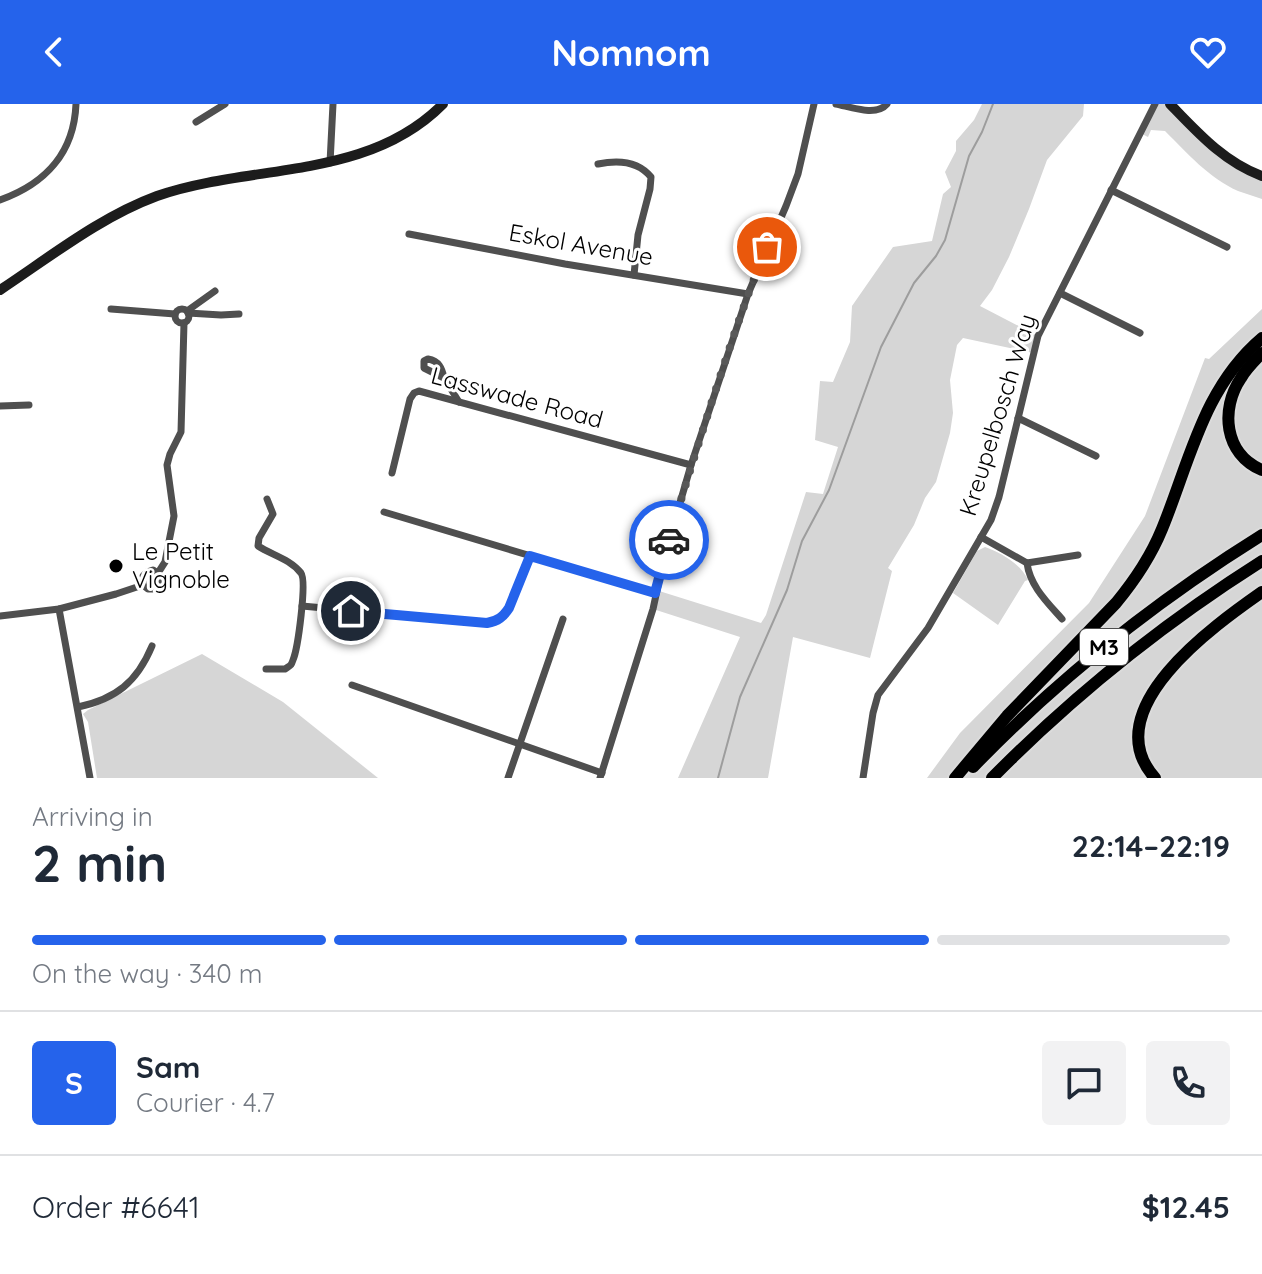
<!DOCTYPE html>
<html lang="en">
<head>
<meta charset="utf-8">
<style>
  body { margin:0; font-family:Quicksand,sans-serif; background:#f2f2f3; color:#1f2937; height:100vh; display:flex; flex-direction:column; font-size:30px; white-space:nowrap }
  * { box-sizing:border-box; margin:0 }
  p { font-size:26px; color:#747a83 }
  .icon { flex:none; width:44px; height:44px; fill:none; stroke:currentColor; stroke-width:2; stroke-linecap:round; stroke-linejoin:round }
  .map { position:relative; height:674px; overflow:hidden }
  .details { display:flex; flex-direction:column; background:#fff; flex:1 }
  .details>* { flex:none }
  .pin { position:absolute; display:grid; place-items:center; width:68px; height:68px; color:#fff; margin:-34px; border:4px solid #fff; border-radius:50%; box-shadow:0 2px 8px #0007 }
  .courier { position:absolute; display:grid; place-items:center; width:80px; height:80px; margin:-40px; border:6px solid #2563eb; border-radius:50%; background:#fff; color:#222; box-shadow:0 2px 10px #0007 }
  .overview em { font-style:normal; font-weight:700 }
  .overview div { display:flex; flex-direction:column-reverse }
  .overview { display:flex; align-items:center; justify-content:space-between; height:136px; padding:0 32px }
  h1 { font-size:52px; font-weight:700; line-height:60px }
  .bar { display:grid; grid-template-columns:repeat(4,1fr); gap:12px 8px; align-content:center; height:96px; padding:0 32px }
  .bar i { height:10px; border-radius:6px; background:#e0e1e3 }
  .bar .active { background:#2563eb }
  .bar p { grid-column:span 4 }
  .line { display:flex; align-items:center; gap:20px; padding:0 32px; border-top:2px solid #e0e1e3 }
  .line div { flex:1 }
  .round { display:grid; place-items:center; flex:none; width:84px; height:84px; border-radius:8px; background:#f2f2f3 }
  header { display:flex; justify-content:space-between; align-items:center; height:104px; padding:0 32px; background:#2563eb; color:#fff; font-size:36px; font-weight:700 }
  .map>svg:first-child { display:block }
</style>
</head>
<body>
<header><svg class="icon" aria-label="back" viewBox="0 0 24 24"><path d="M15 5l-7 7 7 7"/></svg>Nomnom<svg class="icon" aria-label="heart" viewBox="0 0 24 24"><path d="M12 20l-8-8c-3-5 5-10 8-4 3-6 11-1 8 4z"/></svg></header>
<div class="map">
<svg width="1262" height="674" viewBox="0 0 1262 674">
  <rect width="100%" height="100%" fill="#fff"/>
  <g fill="#d6d6d6">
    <polygon points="982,0 1084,0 1083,12 1047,56 1029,105 1009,153 992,186 980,202 1038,232 1033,249 963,234 957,241 950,276 953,309 950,329 936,378 925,394 914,421 888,464 892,467 870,554 793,533 768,674 678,674 740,533 653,505 656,486 761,519 766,511 806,388 823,390 838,343 815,336 820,277 833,278 850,238 852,202 893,143 932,137 943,90 951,83 945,68 956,47 956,37 974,16"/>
    <path d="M1155,0H1170L1202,33L1262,72V95C1254,92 1246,90 1238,87C1209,74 1187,49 1165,27L1151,26L1148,33L1140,29Z"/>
    <polygon points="1262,205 1262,674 927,674 960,629 1089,499 1145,412 1205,254 1209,255"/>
    <path d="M985,443C1000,448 1022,461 1028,476L1025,477L998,521L953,489L977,447Z"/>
    <polygon points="202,550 283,598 378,674 97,674 88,618 83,610 88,606"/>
  </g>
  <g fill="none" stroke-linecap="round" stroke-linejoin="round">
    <polyline stroke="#9d9d9d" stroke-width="2" points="718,674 740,593 787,486 802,437 829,386 881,243 914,179 936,152 945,136 969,52 982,28 993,0"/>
    <defs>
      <g id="highway">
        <path d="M1262,249C1254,257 1246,265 1241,274C1220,305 1224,350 1262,366"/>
        <path d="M973,663C1059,574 1156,497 1262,431"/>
        <path d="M955,674L1007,612L1116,499C1135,476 1151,452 1162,425C1190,357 1203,284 1262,234"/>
        <path d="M992,674C1074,591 1164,519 1262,457"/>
        <path d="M1155,674C1094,606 1215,521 1262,488"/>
      </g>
    </defs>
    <use href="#highway" stroke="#dbdbdb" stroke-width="16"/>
    <g stroke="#4f4f4f" stroke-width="7">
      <path d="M836,0C851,3 876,13 887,0"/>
      <polyline points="196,18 225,0"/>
      <polyline points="330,59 333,0"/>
      <path d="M598,60C617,56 638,57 651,73L650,85L638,131L634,171"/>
      <polyline points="1111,86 1227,143"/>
      <path d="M0,96C45,80 74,49 76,0"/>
      <polyline points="409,130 565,160 748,190"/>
      <polyline points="1060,189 1140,229"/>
      <circle cx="182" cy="212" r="7"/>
      <polyline points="111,205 175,210"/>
      <polyline points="187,207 215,187"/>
      <polyline points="188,209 221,211 239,210"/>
      <path d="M444,274C442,264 439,257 428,255L424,257V264L444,274L459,298"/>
      <polyline points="0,302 29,301"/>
      <polyline points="1018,314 1096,352"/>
      <polyline points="392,369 410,295 414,289 419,287 691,361"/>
      <polyline points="384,408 655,489"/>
      <polyline points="981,433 1027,459 1078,451"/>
      <path d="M1027,459C1030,482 1047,498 1062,515"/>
      <polyline points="158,469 165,458 174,412 167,361 170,350 181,328 184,219"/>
      <path d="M302,502L487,519C498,517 503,513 509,504L530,452"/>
      <polyline points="59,505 90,674"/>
      <polyline points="0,512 59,505 116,490 143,481 148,485 155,485 160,480 159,470 153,466 147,468 143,472 143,481"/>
      <path d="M266,565H285C291,561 291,562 293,556C298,544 307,477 301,469C290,455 272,451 258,442L259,434L273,410L267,395"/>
      <polyline points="352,581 602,669"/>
      <path d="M78,603C116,595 137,578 152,542"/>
      <polyline points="508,674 563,515"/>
      <polyline points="600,674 653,505 664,454 691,361 748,190 786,102 798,70 814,0"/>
      <polyline points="863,674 873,609 878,591 928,524 991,416 999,393 1038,232 1155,0"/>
    </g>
    <g stroke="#1c1c1c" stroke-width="10">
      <path d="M1170,0C1198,29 1224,58 1262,72"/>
      <path d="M0,186C50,153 100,113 157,92C252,59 367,77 443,0"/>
    </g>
    <use href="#highway" stroke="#000" stroke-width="12"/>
  </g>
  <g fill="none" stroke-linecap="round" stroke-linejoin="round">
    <path stroke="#595959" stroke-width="8" stroke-dasharray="0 14.4" d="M669,436C683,388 698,342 713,294C730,243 746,192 767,143"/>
    <path stroke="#2563eb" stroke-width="10" d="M351,507L487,519C498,517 503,513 509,504L530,452L655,489L669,436"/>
  </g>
  <circle fill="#000" stroke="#fff" stroke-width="3" cx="116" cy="462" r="8"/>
  <g text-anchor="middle" stroke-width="6" stroke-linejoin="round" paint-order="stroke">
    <rect fill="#fff" stroke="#4c4c4c" stroke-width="2" x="1080" y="525" width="48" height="36" rx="6"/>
    <g font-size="22" font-weight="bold" fill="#000">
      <text x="1104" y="551">M3</text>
    </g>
    <g font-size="24" fill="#000" stroke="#fff">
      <text transform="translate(581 141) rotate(10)" y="8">Eskol Avenue</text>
      <text transform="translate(517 294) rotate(15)" y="8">Lasswade Road</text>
      <text transform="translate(998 311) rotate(-73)" y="8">Kreupelbosch Way</text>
    </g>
    <g font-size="24" fill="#000" stroke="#fff" text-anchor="start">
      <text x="132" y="456">Le Petit<tspan x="132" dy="28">Vignoble</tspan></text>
    </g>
  </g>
</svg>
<div class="pin" style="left:767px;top:143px;background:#ea580c"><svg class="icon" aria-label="bag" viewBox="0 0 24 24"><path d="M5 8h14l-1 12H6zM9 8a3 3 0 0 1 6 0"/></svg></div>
<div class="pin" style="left:351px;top:507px;background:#1f2937"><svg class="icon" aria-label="home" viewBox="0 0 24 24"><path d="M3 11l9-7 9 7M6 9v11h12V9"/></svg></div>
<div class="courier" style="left:669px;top:436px"><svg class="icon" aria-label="car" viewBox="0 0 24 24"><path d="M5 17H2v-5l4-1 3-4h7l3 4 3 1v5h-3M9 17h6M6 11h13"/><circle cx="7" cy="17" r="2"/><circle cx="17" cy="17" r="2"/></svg></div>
</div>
<section class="details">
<div class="overview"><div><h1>2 min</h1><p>Arriving in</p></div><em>22:14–22:19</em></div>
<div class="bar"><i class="active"></i><i class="active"></i><i class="active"></i><i></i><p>On the way · 340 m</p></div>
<div class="line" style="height:144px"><b class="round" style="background:#2563eb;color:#fff">S</b><div><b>Sam</b><p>Courier · 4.7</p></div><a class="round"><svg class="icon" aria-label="chat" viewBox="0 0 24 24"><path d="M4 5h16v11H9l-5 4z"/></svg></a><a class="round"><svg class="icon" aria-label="phone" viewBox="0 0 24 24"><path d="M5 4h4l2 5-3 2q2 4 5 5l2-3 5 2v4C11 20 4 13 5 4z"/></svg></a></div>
<div class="line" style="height:104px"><div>Order #6641</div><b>$12.45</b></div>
</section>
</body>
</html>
